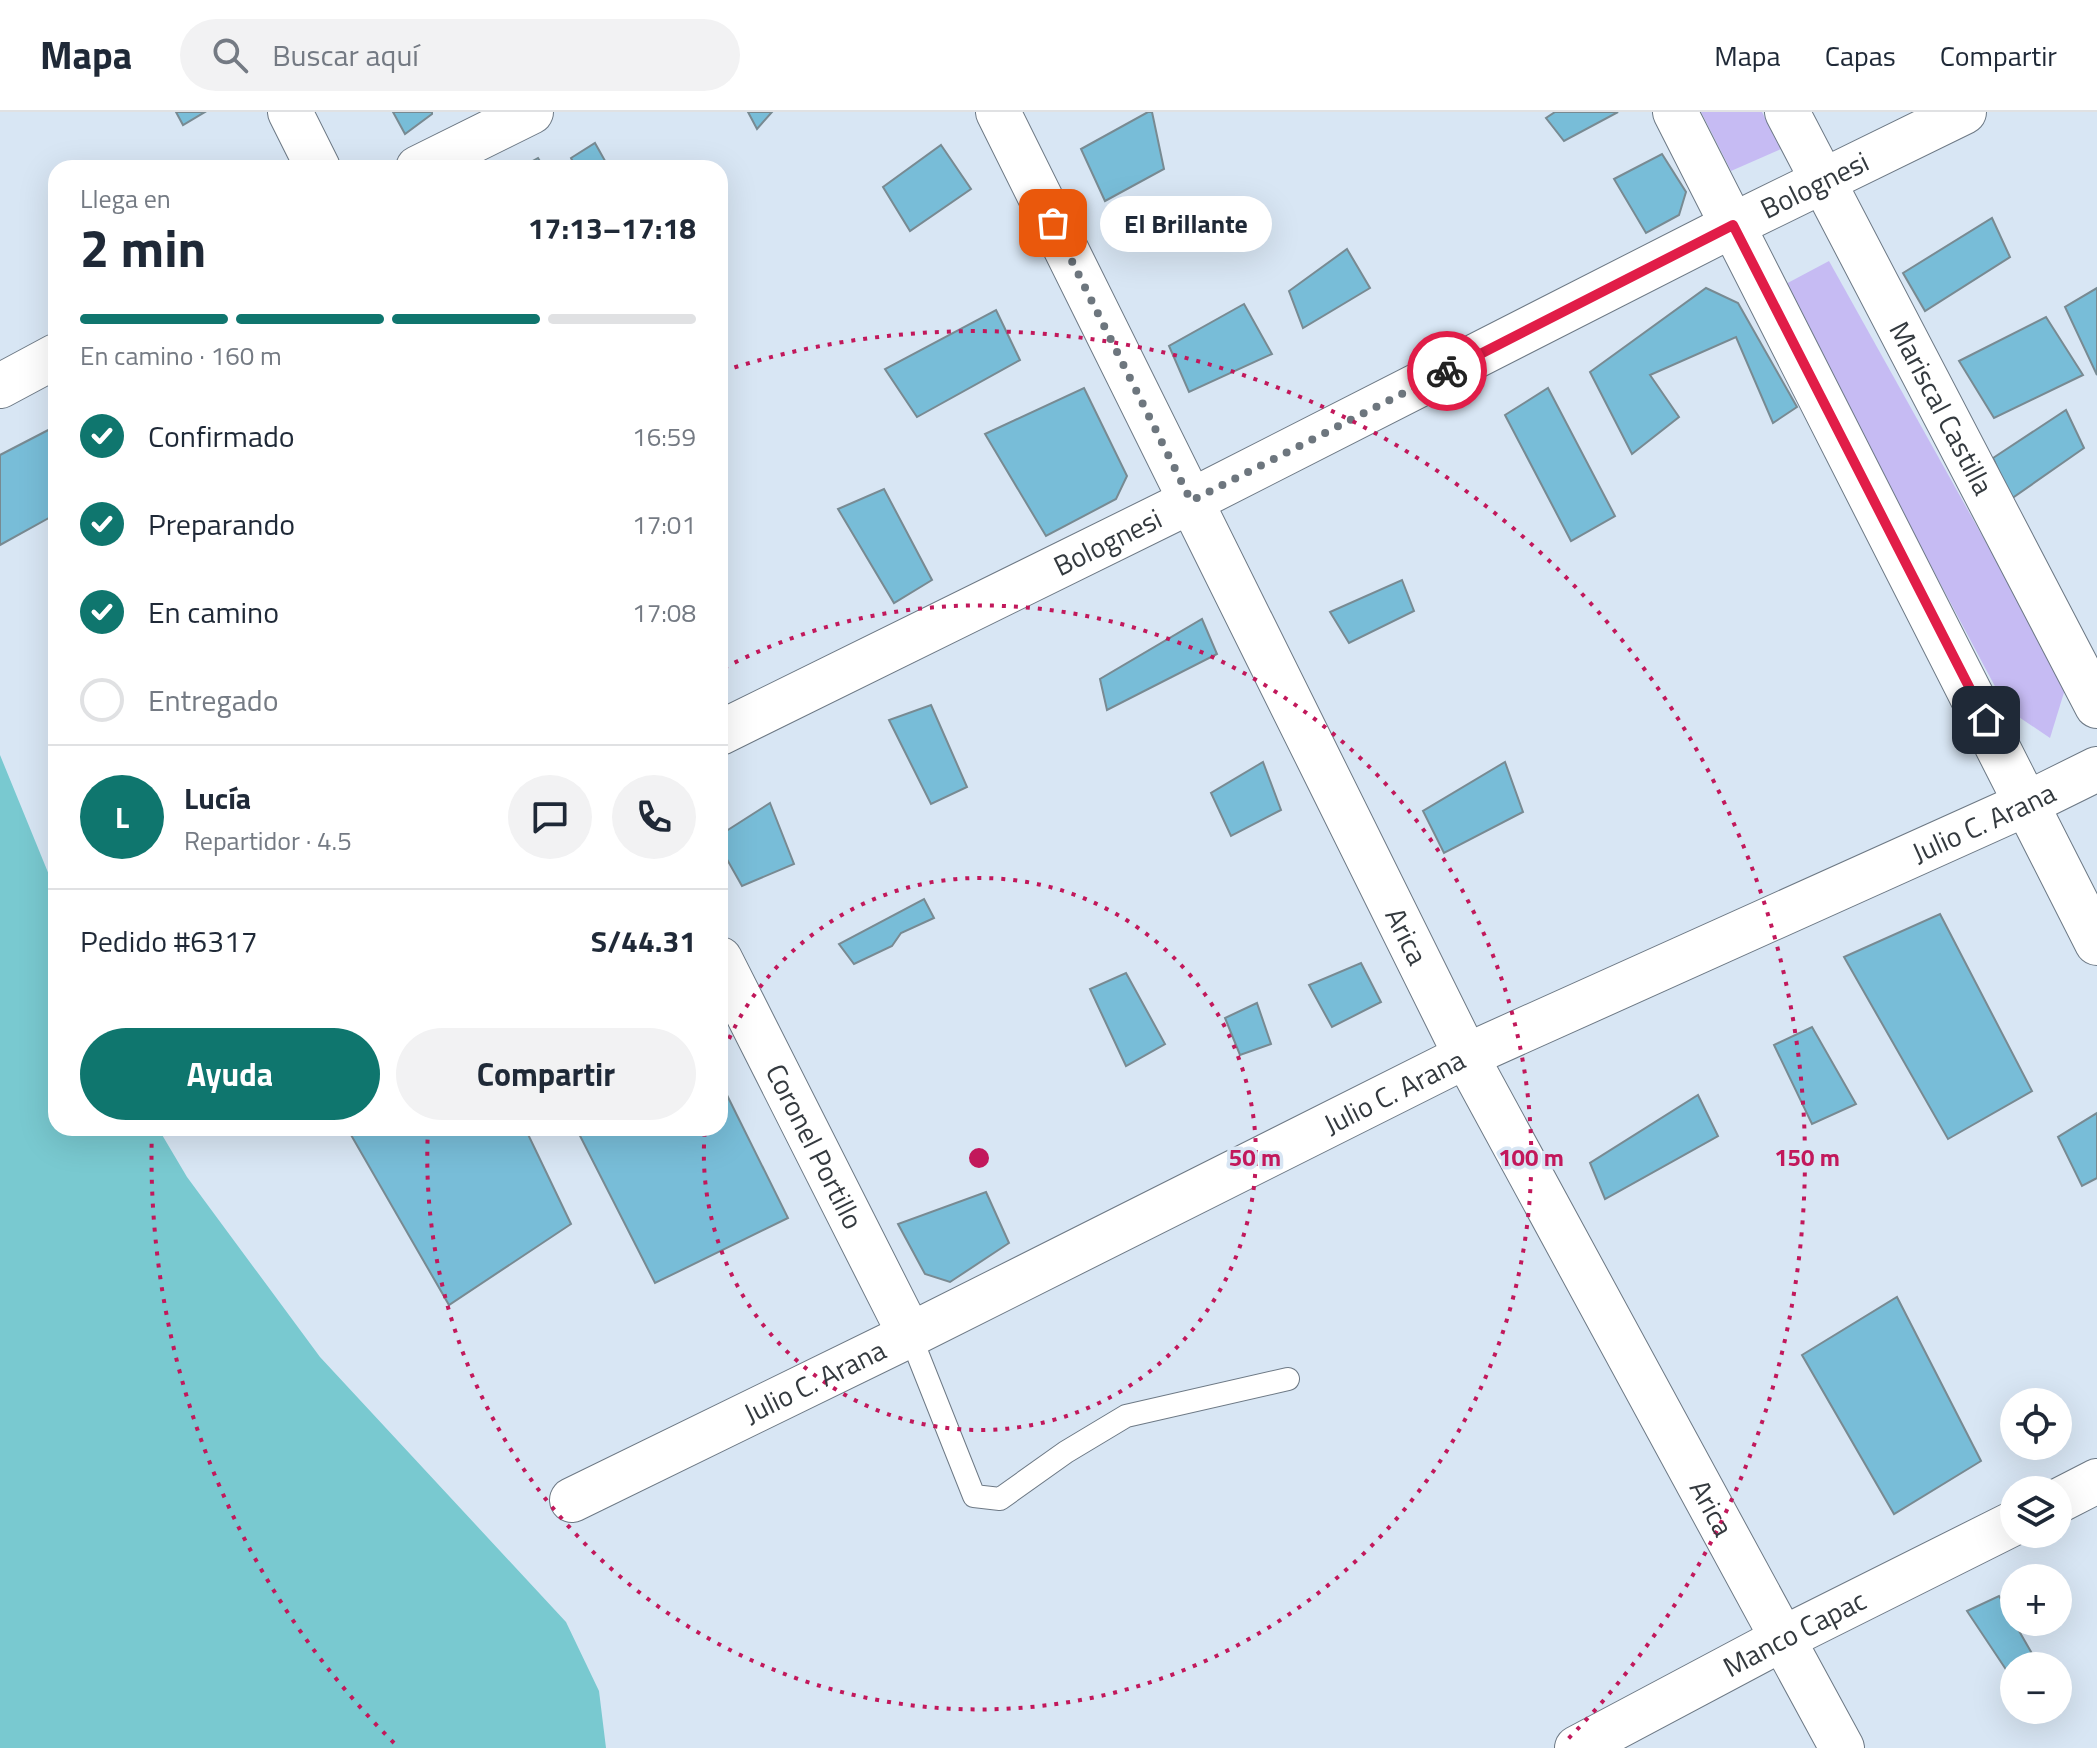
<!DOCTYPE html>
<html lang="es">
<head>
<meta charset="utf-8">
<style>
  body { margin:0; font-family:"Titillium Web",sans-serif; background:#f2f2f3; color:#1f2937; height:100vh; display:flex; flex-direction:column; font-size:30px; white-space:nowrap }
  * { box-sizing:border-box; margin:0 }
  p { font-size:26px; color:#747a83 }
  .icon { flex:none; width:44px; height:44px; fill:none; stroke:currentColor; stroke-width:2; stroke-linecap:round; stroke-linejoin:round }
  .map { position:relative; flex:1; overflow:hidden }
  .side { position:absolute; left:48px; top:48px; width:680px; height:976px; display:flex; flex-direction:column; background:#fff; border-radius:24px; box-shadow:0 8px 32px #0002 }
  .side>* { flex:none }
  .buttons { position:absolute; left:2000px; top:1276px; display:grid; gap:16px }
  .buttons a { display:grid; place-items:center; width:72px; height:72px; border-radius:50%; background:#fff; box-shadow:0 8px 32px #0002; font-size:40px }
  .pin { position:absolute; display:grid; place-items:center; width:68px; height:68px; color:#fff; margin:-34px; border-radius:16px; box-shadow:0 4px 12px #0006 }
  .courier { position:absolute; display:grid; place-items:center; width:80px; height:80px; margin:-40px; border:6px solid #e11d48; border-radius:50%; background:#fff; color:#222; box-shadow:0 2px 10px #0007 }
  .bubble { position:absolute; height:56px; border-radius:28px; background:#fff; box-shadow:0 8px 32px #0002; font-size:26px; font-weight:700; line-height:56px; text-align:center }
  .summary em { font-style:normal; font-weight:700 }
  .summary div { display:flex; flex-direction:column-reverse }
  .summary { display:flex; align-items:center; justify-content:space-between; height:136px; padding:0 32px }
  h1 { font-size:52px; font-weight:700; line-height:60px }
  .bar { display:grid; grid-template-columns:repeat(4,1fr); gap:12px 8px; align-content:center; height:96px; padding:0 32px }
  .bar i { height:10px; border-radius:6px; background:#e0e1e3 }
  .bar .on { background:#0f766e }
  .bar p { grid-column:span 4 }
  .line { display:flex; align-items:center; gap:20px; padding:0 32px; border-top:2px solid #e0e1e3 }
  .line div { flex:1 }
  .round { display:grid; place-items:center; flex:none; width:84px; height:84px; border-radius:42px; background:#f2f2f3 }
  ol { padding:0 32px; list-style:none }
  li { display:flex; align-items:center; gap:24px; height:88px }
  li p { margin-inline-start:auto }
  li .icon { padding:8px; border-radius:50%; background:#0f766e; color:#fff; stroke-width:4 }
  li:last-child { color:#747a83 }
  li i { width:44px; height:44px; border:4px solid #e0e1e3; border-radius:50% }
  .cta { display:flex; gap:16px; margin-top:auto; padding:16px 32px }
  .cta a { flex:1; height:92px; border-radius:48px; background:#0f766e; color:#fff; font-size:32px; font-weight:700; line-height:92px; text-align:center }
  .cta a+a { background:#f2f2f3; color:#1f2937 }
  header { display:flex; align-items:center; gap:48px; box-sizing:border-box; height:112px; padding:0 40px; background:#fff; border-bottom:2px solid #e0e1e3 }
  header strong { font-size:38px }
  nav { display:flex; gap:44px; margin-inline-start:auto; font-size:28px }
  .search { width:560px; height:72px; background:#f2f2f3; display:flex; align-items:center; gap:20px; box-sizing:border-box; padding:0 28px; border-radius:44px; color:#747a83; font-size:30px }
  .map>svg:first-child { display:block }
</style>
</head>
<body>
<header>
<strong>Mapa</strong>
<div class="search"><svg class="icon" aria-label="search" viewBox="0 0 24 24"><circle cx="10" cy="10" r="6"/><path d="M15 15l6 6"/></svg>Buscar aquí</div>
<nav><a>Mapa</a><a>Capas</a><a>Compartir</a></nav>
</header>
<div class="map">
<svg width="2097" height="1636" viewBox="0 0 2097 1636">
  <rect width="100%" height="100%" fill="#d8e6f4"/>
  <g fill="#c6bbf3">
    <polygon points="1701,0 1762,0 1781,37 1731,59"/>
    <polygon points="1829,149 2066,574 2050,626 2007,597 1782,174"/>
  </g>
  <polygon fill="#79c9d0" points="0,643 56,780 56,1016 158,1016 187,1065 320,1245 566,1510 599,1579 606,1636 0,1636"/>
  <g fill="#78bdd8" stroke="#788a92" stroke-width="2">
    <polygon points="176,0 205,0 183,13"/>
    <polygon points="393,0 432,0 432,2 405,22"/>
    <polygon points="748,0 772,0 757,17"/>
    <polygon points="1148,0 1152,0 1164,57 1105,89 1081,37"/>
    <polygon points="1555,0 1618,0 1564,29 1546,6"/>
    <polygon points="595,31 609,56 576,56 571,46"/>
    <polygon points="941,33 971,77 910,119 883,75"/>
    <polygon points="1662,42 1686,80 1679,103 1646,121 1614,67"/>
    <polygon points="538,46 544,56 520,56"/>
    <polygon points="1992,106 2010,145 1925,199 1903,161"/>
    <polygon points="1347,137 1370,176 1303,216 1289,179"/>
    <polygon points="1706,176 1738,191 1797,295 1773,311 1736,225 1650,263 1679,305 1632,342 1590,260"/>
    <polygon points="2097,176 2097,263 2065,195"/>
    <polygon points="1244,192 1272,242 1189,280 1169,234"/>
    <polygon points="996,198 1020,248 917,305 885,257"/>
    <polygon points="2046,205 2083,263 1994,306 1959,249"/>
    <polygon points="1084,276 1127,364 1116,387 1046,424 985,322"/>
    <polygon points="1548,276 1615,404 1571,429 1505,303"/>
    <polygon points="2066,298 2084,336 2011,387 1993,346"/>
    <polygon points="56,314 56,402 0,433 0,343"/>
    <polygon points="884,377 932,468 894,491 838,397"/>
    <polygon points="1402,468 1414,499 1349,531 1330,500"/>
    <polygon points="1202,507 1217,542 1107,598 1100,567"/>
    <polygon points="931,593 967,675 931,692 889,608"/>
    <polygon points="1263,650 1281,698 1231,724 1211,681"/>
    <polygon points="1505,650 1523,700 1444,741 1423,699"/>
    <polygon points="770,691 794,752 742,774 720,735 720,723"/>
    <polygon points="924,787 934,806 901,821 892,834 854,852 839,832"/>
    <polygon points="1940,802 2032,979 1948,1027 1844,845"/>
    <polygon points="1361,851 1381,890 1332,915 1309,873"/>
    <polygon points="1126,861 1165,932 1126,954 1090,877"/>
    <polygon points="1257,891 1271,932 1240,943 1225,906"/>
    <polygon points="1812,915 1856,992 1812,1012 1774,933"/>
    <polygon points="720,969 788,1106 655,1171 576,1016 720,1016"/>
    <polygon points="1698,983 1718,1024 1605,1087 1590,1051"/>
    <polygon points="2097,1001 2097,1066 2082,1074 2058,1025"/>
    <polygon points="347,1016 525,1016 571,1112 449,1193"/>
    <polygon points="986,1080 1009,1131 950,1170 925,1162 898,1112"/>
    <polygon points="1897,1185 1981,1349 1894,1402 1802,1243"/>
    <polygon points="1999,1484 2034,1545 2007,1559 1967,1499"/>
  </g>
  <g fill="none" stroke-linecap="round" stroke-linejoin="round">
    <defs>
      <polyline id="service" points="910,1223 974,1384 1000,1387 1066,1340 1126,1304 1288,1267"/>
      <g id="minor">
        <polyline points="290,0 318,56"/>
        <path id="s1" d="M998,0L1466,944L1842,1636"/>
        <polyline points="418,56 531,0"/>
        <polyline points="0,274 56,244"/>
        <path id="s2" d="M720,621L1191,389L1733,113L1964,0"/>
        <path id="s3" d="M720,847L910,1223"/>
        <path id="s4" d="M572,1388L910,1223L1466,944L2028,691L2097,657"/>
        <polyline points="2058,1389 2097,1369"/>
        <path id="s5" d="M1577,1636L1784,1526L2014,1411"/>
      </g>
      <g id="secondary">
        <polyline points="1675,0 2097,831"/>
        <path id="s6" d="M1787,0L2097,594"/>
      </g>
    </defs>
    <use href="#service" stroke="#6d7985" stroke-width="24"/>
    <use href="#minor" stroke="#6d7985" stroke-width="46"/>
    <use href="#secondary" stroke="#6d7985" stroke-width="46"/>
    <use href="#service" stroke="#fff" stroke-width="22"/>
    <use href="#minor" stroke="#fff" stroke-width="44"/>
    <use href="#secondary" stroke="#fff" stroke-width="44"/>
  </g>
  <g fill="none" stroke-linecap="round" stroke-linejoin="round">
    <polyline stroke="#6d767e" stroke-width="8" stroke-dasharray="0 14.4" points="1053,111 1191,389 1447,259"/>
    <polyline stroke="#e11d48" stroke-width="10" points="1447,259 1733,113 1986,608"/>
  </g>
  <g fill="none" stroke="#c2185b" stroke-width="4" stroke-dasharray="4 8">
    <path d="M720 949A276 276 0 1 1 705 1017"/>
    <path d="M724 556A552 552 0 1 1 428 1017"/>
    <path d="M394 1631A828 828 0 0 1 152 1017M723 259A828 828 0 0 1 1564 1631"/>
  </g>
  <g text-anchor="middle" stroke-width="7" stroke-linejoin="round" paint-order="stroke">
    <g font-size="28" fill="#343a3f" stroke="#d8e6f4">
      <text dy="10" stroke="none"><textPath href="#s2" startOffset="1224">Bolognesi</textPath></text>
      <text dy="10" stroke="none"><textPath href="#s6" startOffset="334">Mariscal Castilla</textPath></text>
      <text dy="10" stroke="none"><textPath href="#s2" startOffset="432">Bolognesi</textPath></text>
      <text dy="10" stroke="none"><textPath href="#s4" startOffset="1566">Julio C. Arana</textPath></text>
      <text dy="10" stroke="none"><textPath href="#s1" startOffset="920">Arica</textPath></text>
      <text dy="10" stroke="none"><textPath href="#s4" startOffset="918">Julio C. Arana</textPath></text>
      <text dy="10" stroke="none"><textPath href="#s3" startOffset="210">Coronel Portillo</textPath></text>
      <text dy="10" stroke="none"><textPath href="#s4" startOffset="270">Julio C. Arana</textPath></text>
      <text dy="10" stroke="none"><textPath href="#s1" startOffset="1568">Arica</textPath></text>
      <text dy="10" stroke="none"><textPath href="#s5" startOffset="246">Manco Capac</textPath></text>
    </g>
  </g>
  <circle cx="979" cy="1046" r="12" fill="#c2185b" stroke="#d8e6f4" stroke-width="4"/>
  <g font-size="24" text-anchor="middle" font-weight="bold" fill="#c2185b" stroke="#d8e6f4" stroke-width="7" stroke-linejoin="round" paint-order="stroke">
    <text x="1255" y="1054">50 m</text>
    <text x="1531" y="1054">100 m</text>
    <text x="1807" y="1054">150 m</text>
  </g>
</svg>
<div class="buttons">
<a><svg class="icon" aria-label="locate" viewBox="0 0 24 24"><circle cx="12" cy="12" r="6"/><path d="M12 2v4M12 18v4M2 12h4M18 12h4"/></svg></a>
<a><svg class="icon" aria-label="layers" viewBox="0 0 24 24"><path d="M12 4l9 5-9 5-9-5zM3 14l9 5 9-5"/></svg></a>
<a>+</a>
<a>−</a>
</div>
<div class="pin" style="left:1053px;top:111px;background:#ea580c"><svg class="icon" aria-label="bag" viewBox="0 0 24 24"><path d="M5 8h14l-1 12H6zM9 8a3 3 0 0 1 6 0"/></svg></div>
<div class="pin" style="left:1986px;top:608px;background:#1f2937"><svg class="icon" aria-label="home" viewBox="0 0 24 24"><path d="M3 11l9-7 9 7M6 9v11h12V9"/></svg></div>
<div class="courier" style="left:1447px;top:259px"><svg class="icon" aria-label="bike" viewBox="0 0 24 24"><circle cx="6" cy="16" r="4"/><circle cx="18" cy="16" r="4"/><path d="M6 16l4-8h5l3 8M10 8l3 8H6M13 5h3"/></svg></div>
<div class="bubble" style="left:1100px;top:84px;width:172px">El Brillante</div>
<section class="side">
<div class="summary"><div><h1>2 min</h1><p>Llega en</p></div><em>17:13–17:18</em></div>
<div class="bar"><i class="on"></i><i class="on"></i><i class="on"></i><i></i><p>En camino · 160 m</p></div>
<ol>
<li><svg class="icon" aria-label="check" viewBox="0 0 24 24"><path d="M5 12l5 5 9-10"/></svg>Confirmado<p>16:59</p></li>
<li><svg class="icon" aria-label="check" viewBox="0 0 24 24"><path d="M5 12l5 5 9-10"/></svg>Preparando<p>17:01</p></li>
<li><svg class="icon" aria-label="check" viewBox="0 0 24 24"><path d="M5 12l5 5 9-10"/></svg>En camino<p>17:08</p></li>
<li><i></i>Entregado</li>
</ol>
<div class="line" style="height:144px"><b class="round" style="background:#0f766e;color:#fff">L</b><div><b>Lucía</b><p>Repartidor · 4.5</p></div><a class="round"><svg class="icon" aria-label="chat" viewBox="0 0 24 24"><path d="M4 5h16v11H9l-5 4z"/></svg></a><a class="round"><svg class="icon" aria-label="phone" viewBox="0 0 24 24"><path d="M5 4h4l2 5-3 2q2 4 5 5l2-3 5 2v4C11 20 4 13 5 4z"/></svg></a></div>
<div class="line" style="height:104px"><div>Pedido #6317</div><b>S/44.31</b></div>
<div class="cta"><a>Ayuda</a><a>Compartir</a></div>
</section>
</div>
</body>
</html>
